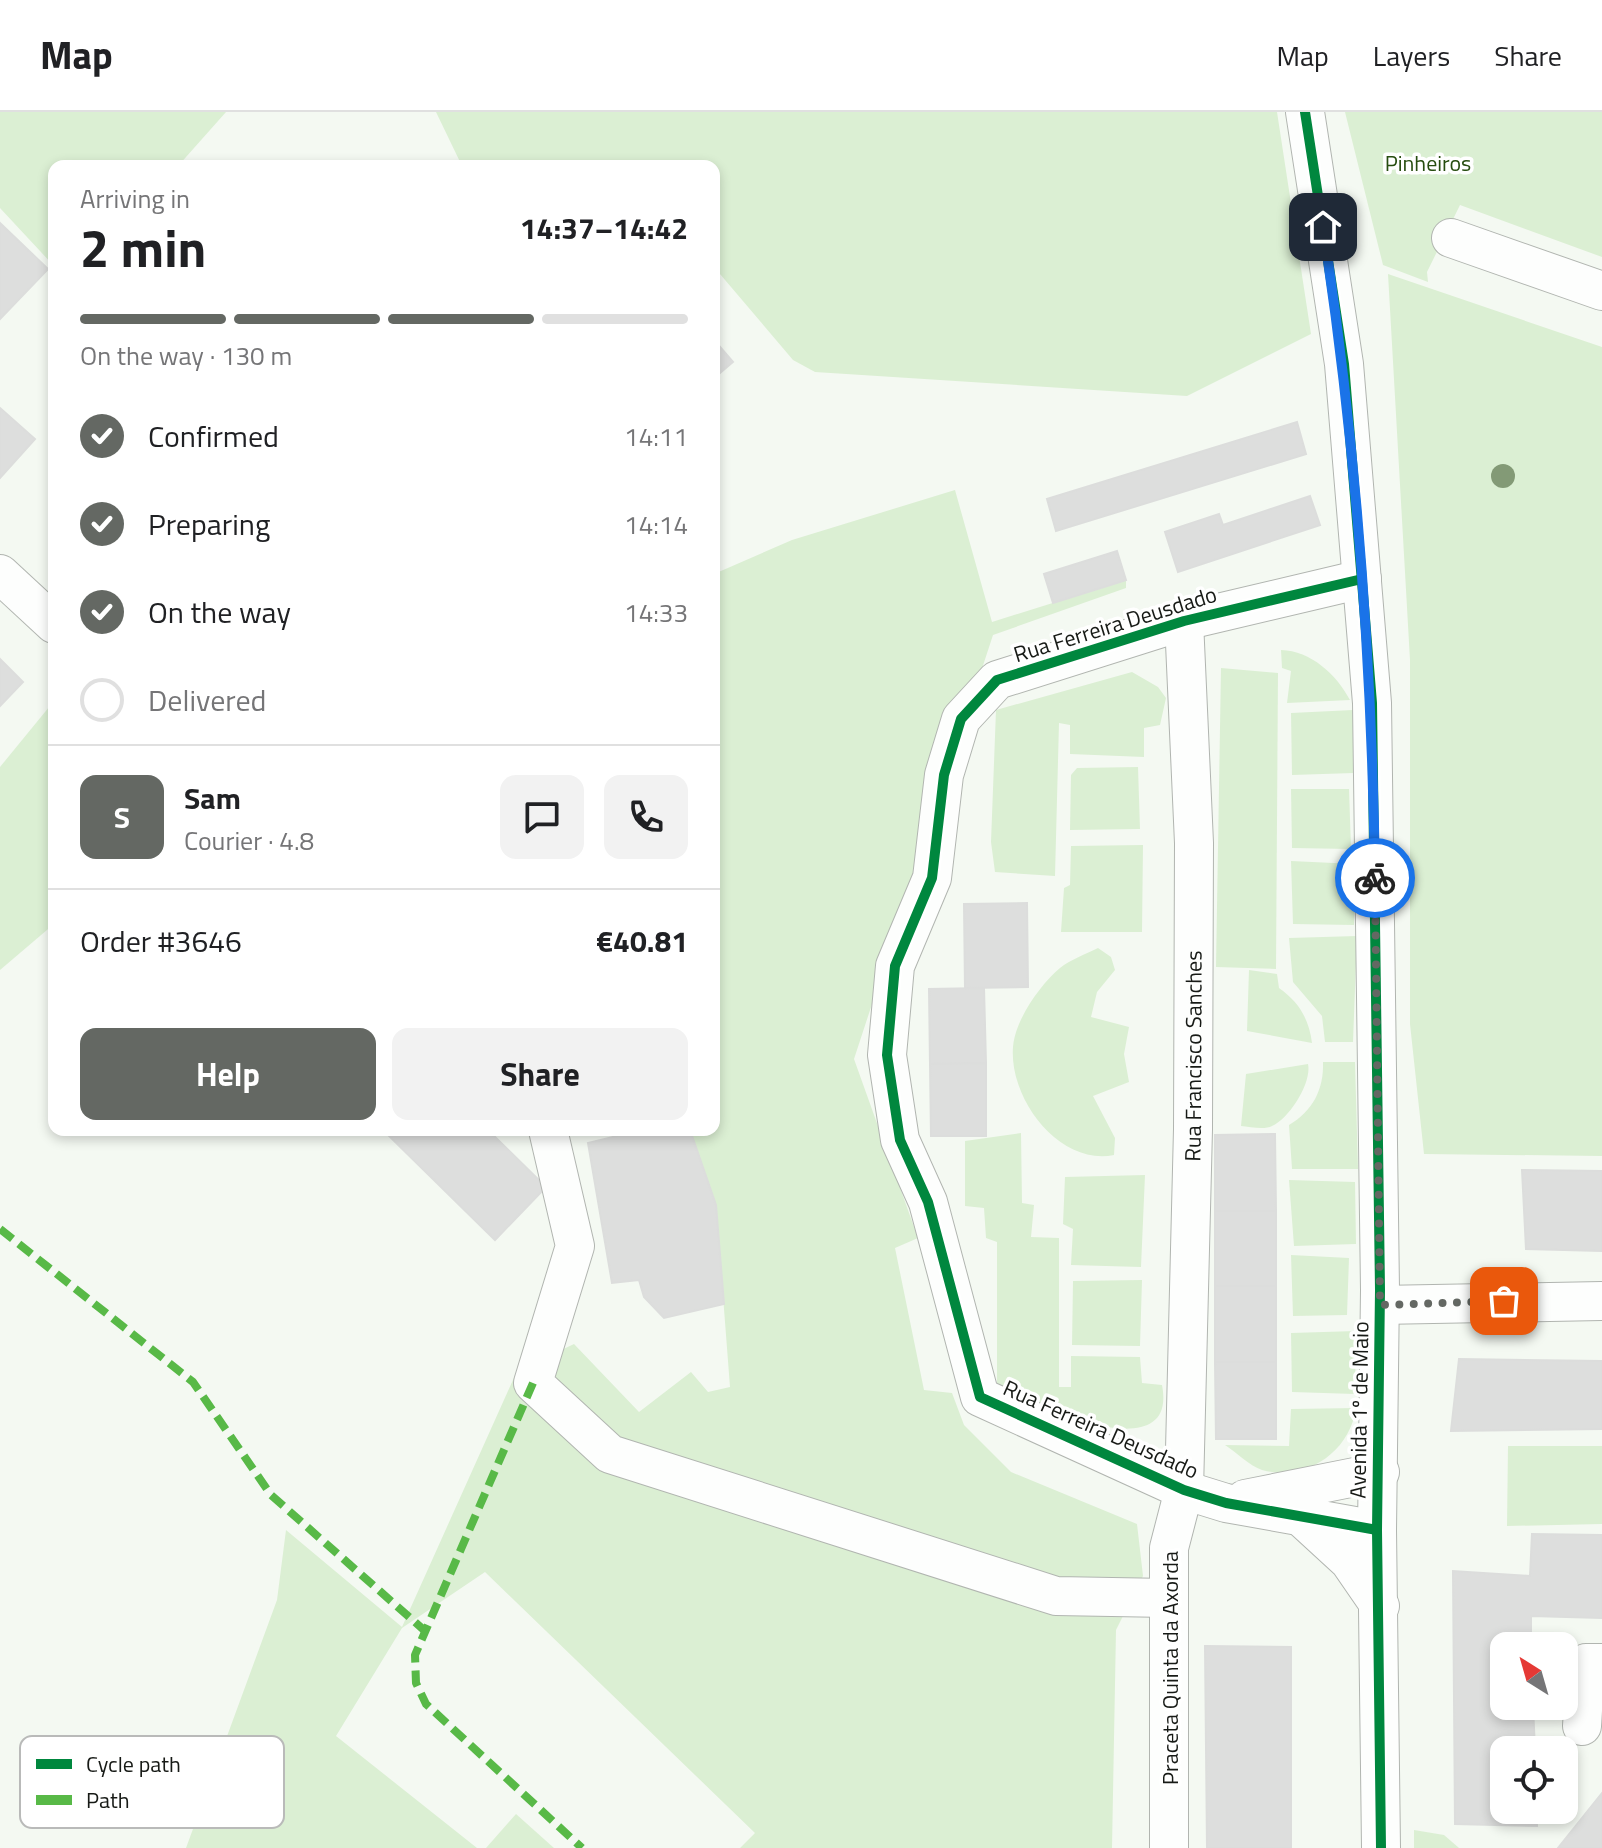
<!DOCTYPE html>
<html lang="en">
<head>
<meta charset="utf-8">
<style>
  body { margin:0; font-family:"Titillium Web",sans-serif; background:#f2f2f2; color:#202124; height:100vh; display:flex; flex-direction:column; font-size:30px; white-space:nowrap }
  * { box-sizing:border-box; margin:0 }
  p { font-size:26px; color:#757577 }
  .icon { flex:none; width:44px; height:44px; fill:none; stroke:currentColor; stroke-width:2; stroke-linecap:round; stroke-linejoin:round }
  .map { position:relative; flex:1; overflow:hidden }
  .panel { position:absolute; left:48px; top:48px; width:672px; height:976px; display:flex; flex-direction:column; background:#fff; border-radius:16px; box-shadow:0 4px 12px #0003 }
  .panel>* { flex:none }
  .needle { width:52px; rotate:323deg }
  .fabs { position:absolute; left:1490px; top:1520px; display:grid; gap:16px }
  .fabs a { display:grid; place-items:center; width:88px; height:88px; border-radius:16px; background:#fff; box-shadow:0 4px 12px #0003; font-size:40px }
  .pin { position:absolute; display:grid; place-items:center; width:68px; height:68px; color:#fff; margin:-34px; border-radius:16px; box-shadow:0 4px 12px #0006 }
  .courier { position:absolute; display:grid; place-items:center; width:80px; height:80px; margin:-40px; border:6px solid #1a73e8; border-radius:50%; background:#fff; color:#222; box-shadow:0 2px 10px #0007 }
  .head em { font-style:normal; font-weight:700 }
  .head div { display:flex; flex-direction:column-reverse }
  .head { display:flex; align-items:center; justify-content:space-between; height:136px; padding:0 32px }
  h1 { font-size:52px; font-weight:700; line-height:60px }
  .bar { display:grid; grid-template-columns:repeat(4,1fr); gap:12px 8px; align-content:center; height:96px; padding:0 32px }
  .bar i { height:10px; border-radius:6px; background:#e0e0e0 }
  .bar .active { background:#646863 }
  .bar p { grid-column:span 4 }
  .line { display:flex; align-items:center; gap:20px; padding:0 32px; border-top:2px solid #e0e0e0 }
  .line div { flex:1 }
  .round { display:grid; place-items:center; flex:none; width:84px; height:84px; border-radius:16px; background:#f2f2f2 }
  ol { padding:0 32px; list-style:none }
  li { display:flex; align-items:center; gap:24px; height:88px }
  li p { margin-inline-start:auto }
  li .icon { padding:8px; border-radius:50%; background:#646863; color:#fff; stroke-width:4 }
  li:last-child { color:#757577 }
  li i { width:44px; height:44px; border:4px solid #e0e0e0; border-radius:50% }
  .button { display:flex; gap:16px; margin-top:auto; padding:16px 32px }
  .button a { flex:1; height:92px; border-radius:16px; background:#646863; color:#fff; font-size:32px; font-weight:700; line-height:92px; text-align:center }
  .button a+a { background:#f2f2f2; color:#202124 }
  header { display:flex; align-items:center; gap:48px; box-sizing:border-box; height:112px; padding:0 40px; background:#fff; border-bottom:2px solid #e0e0e0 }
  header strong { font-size:38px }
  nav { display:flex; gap:44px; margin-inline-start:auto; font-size:28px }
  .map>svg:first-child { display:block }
</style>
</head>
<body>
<header>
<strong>Map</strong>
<nav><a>Map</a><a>Layers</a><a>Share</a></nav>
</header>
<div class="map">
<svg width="1602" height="1736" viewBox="0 0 1602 1736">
  <rect width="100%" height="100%" fill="#f4f9f2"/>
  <g fill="#dbefd3">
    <polygon points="0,0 226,0 178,54 54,54 54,154 0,96"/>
    <polygon points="436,0 1277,0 1311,222 1187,284 815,260 793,248 714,155 714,54 462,54"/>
    <polygon points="1345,0 1602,0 1602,145 1460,93 1427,160 1428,170 1383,153"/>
    <polygon points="1388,162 1602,235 1602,1044 1424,1042 1410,912 1410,548"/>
    <polygon points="955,378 992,510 1126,468 1126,476 993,523 854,947 918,1126 895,1136 924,1278 952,1281 964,1313 1011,1360 1137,1412 1143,1464 1116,1518 1112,1736 740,1736 755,1721 485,1460 402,1516 336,1624 477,1736 186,1736 277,1488 286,1418 402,1515 517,1259 574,1232 639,1300 691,1260 708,1280 730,1275 716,1093 690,1018 714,1018 714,462 792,428"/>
    <path d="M1281,538C1311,539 1336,562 1350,588L1287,591L1291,559L1282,556Z"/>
    <polygon points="1221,556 1278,561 1276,857 1216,855"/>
    <polygon points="1132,560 1158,575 1166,586 1160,613 1144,616 1144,645 1070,642 1070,613 1059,611 1055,764 995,760 991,730 996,598"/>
    <polygon points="54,589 54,812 0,858 0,655"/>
    <polygon points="1353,598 1354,661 1292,663 1291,601"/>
    <polygon points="1138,655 1140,717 1070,718 1071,663 1077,656"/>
    <polygon points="1291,677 1349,677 1351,737 1292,736"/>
    <polygon points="1143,733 1142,820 1061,820 1064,776 1070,773 1071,734"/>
    <polygon points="1291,749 1355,752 1354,813 1293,812"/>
    <polygon points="1357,824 1353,930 1325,930 1322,904 1293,870 1289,826"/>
    <path d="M1098,836L1111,845L1115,858L1097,880L1091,905L1129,915L1124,942L1129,970L1093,984L1115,1026L1114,1043C1060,1054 1009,988 1013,935C1015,908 1040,873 1060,856C1070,848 1086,842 1098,836Z"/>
    <path d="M1249,858L1277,862L1279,876C1299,890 1309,907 1312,931L1247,919Z"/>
    <path d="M1323,950H1355L1358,1057H1292L1289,1013C1313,999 1324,977 1323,950Z"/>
    <path d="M1308,952C1312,970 1290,1006 1272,1014C1265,1018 1250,1015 1241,1014L1246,962Z"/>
    <path d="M1021,1021L1022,1091L1034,1093L1031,1125L1059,1126V1275H1071V1244L1140,1245L1142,1271L1162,1273C1178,1356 1047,1297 1011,1287L997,1276V1130L986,1126L984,1096L965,1094V1029Z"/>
    <polygon points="1145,1063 1141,1155 1071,1153 1073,1117 1063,1112 1065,1065"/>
    <polygon points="1289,1068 1355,1070 1356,1132 1294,1134"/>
    <polygon points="1291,1143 1349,1146 1347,1203 1293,1204"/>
    <polygon points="1142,1168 1140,1234 1072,1233 1073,1169"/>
    <polygon points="1356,1219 1355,1282 1292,1280 1291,1221"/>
    <path d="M1356,1296C1350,1340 1306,1370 1262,1358C1250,1354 1236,1340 1225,1333L1289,1334L1291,1297Z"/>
    <polygon points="1508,1334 1602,1334 1602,1412 1507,1414"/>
    <polygon points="516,1702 554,1736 486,1736"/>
    <polygon points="1414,1718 1444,1723 1459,1736 1414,1736"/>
  </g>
  <g fill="#dddedd" stroke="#dcdddc" stroke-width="2">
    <polygon points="0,111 48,157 0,207"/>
    <polygon points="714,228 733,250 714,266"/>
    <polygon points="0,296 35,327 0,366"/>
    <polygon points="1297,310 1306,342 1056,419 1047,387"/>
    <polygon points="1310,384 1320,413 1178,460 1165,420 1219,402 1223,413"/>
    <polygon points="1117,439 1126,468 1053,491 1044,462"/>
    <polygon points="0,547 23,570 0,594"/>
    <polygon points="1027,791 1028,875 965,876 964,792"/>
    <polygon points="984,876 986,951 930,952 929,877"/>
    <polygon points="986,951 986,1024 931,1024 930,952"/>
    <polygon points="383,1018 488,1018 546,1075 495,1128"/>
    <polygon points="642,1018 690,1018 716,1093 724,1192 664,1206 644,1185 639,1168 612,1171 588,1031"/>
    <polygon points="1275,1022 1276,1099 1215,1099 1215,1023"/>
    <polygon points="1522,1058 1602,1059 1602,1139 1526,1137"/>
    <rect x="1215" y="1099" width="61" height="75"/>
    <rect x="1215" y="1174" width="61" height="76"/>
    <polygon points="1459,1247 1602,1249 1602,1317 1451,1319"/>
    <polygon points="1215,1250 1276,1250 1276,1327 1216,1327"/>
    <polygon points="1532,1422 1602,1423 1602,1506 1531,1504 1531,1534 1504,1534 1504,1594 1533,1594 1535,1638 1504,1638 1504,1698 1536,1698 1537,1714 1455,1712 1453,1459 1530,1464"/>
    <polygon points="1205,1534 1291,1535 1291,1736 1207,1736"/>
    <polygon points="1602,1681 1602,1736 1558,1736"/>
  </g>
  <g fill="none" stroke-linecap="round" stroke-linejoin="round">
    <defs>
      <g id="minor">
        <polyline points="1305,0 1344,252 1372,591 1380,1178 1377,1418 1381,1736"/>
        <polyline points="1451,126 1602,179"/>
        <polyline points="0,462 54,512"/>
        <polyline points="1362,467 1184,509 997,568 961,607 944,663 932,766 895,854 887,943 900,1028 928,1090 980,1285 1184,1378 1226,1391 1377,1418"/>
        <polyline points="548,1018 575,1134 533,1271 610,1342 1056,1484 1168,1486"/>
        <polyline points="1380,1193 1602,1189"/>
        <polyline points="1245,1387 1380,1360"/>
        <polyline points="1300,1404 1349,1449 1380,1494"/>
        <polyline points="1582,1614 1586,1551 1602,1551"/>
        <path id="s1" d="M1169,1736V1436L1184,1378L1193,1017L1194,731L1184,509"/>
      </g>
    </defs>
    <use href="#minor" stroke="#b1b5b0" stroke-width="40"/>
    <use href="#minor" stroke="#fdfefd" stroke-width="38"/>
    <g stroke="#58b947" stroke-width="8" stroke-dasharray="16 8" stroke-linecap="butt">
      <polyline points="0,1117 193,1270 271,1383 425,1519"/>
      <polyline points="533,1271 415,1543 416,1571 426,1592 582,1736"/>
    </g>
    <defs>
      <g id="cycleway">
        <polyline points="1305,0 1344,252 1372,591 1380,1178 1377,1418 1381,1736"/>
        <polyline points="1362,467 1184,509 997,568 961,607 944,663 932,766 895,854 887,943 900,1028 928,1090 980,1285 1184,1378 1226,1391 1377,1418"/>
      </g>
    </defs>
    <use href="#cycleway" stroke="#fff" stroke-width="15"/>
    <use href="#cycleway" stroke="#00873e" stroke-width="10"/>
  </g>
  <circle fill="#839a76" cx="1503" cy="364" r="12"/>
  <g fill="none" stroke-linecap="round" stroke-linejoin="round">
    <polyline stroke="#646863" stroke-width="8" stroke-dasharray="0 14.4" points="1375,766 1380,1193 1504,1189"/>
    <path stroke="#1a73e8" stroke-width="10" d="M1323,115C1356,331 1372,548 1375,766"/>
  </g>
  <g text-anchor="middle" stroke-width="7" stroke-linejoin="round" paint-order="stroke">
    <g font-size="22" fill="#274d10" stroke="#fff">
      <text x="1428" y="59">Pinheiros</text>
    </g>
    <g font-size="22" fill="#171a16" stroke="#fff">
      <text transform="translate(1115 512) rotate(-17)" y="8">Rua Ferreira Deusdado</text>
      <text dy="8" stroke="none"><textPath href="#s1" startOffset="794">Rua Francisco Sanches</textPath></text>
      <text transform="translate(1359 1298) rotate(-89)" y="8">Avenida 1º de Maio</text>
      <text transform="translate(1101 1317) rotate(24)" y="8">Rua Ferreira Deusdado</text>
      <text transform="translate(1170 1556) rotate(-90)" y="8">Praceta Quinta da Axorda</text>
    </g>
  </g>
  <rect x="20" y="1624" width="264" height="92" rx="12" fill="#fff" stroke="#b9bab9" stroke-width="2"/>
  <rect x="36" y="1647" width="36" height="10" fill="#00873e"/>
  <rect x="36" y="1683" width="36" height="10" fill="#58b947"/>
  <g font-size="22" fill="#171a16">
    <text x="86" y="1660">Cycle path</text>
    <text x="86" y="1696">Path</text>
  </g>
</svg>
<div class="fabs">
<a><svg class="needle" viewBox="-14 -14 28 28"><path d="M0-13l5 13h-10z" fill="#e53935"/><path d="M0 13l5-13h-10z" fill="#757577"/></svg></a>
<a><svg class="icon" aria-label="locate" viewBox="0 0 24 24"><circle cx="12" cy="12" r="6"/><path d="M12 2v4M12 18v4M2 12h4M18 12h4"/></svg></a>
</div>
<div class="pin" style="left:1504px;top:1189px;background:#ea580c"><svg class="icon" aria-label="bag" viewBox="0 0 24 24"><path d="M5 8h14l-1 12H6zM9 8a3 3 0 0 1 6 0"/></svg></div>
<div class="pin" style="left:1323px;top:115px;background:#1f2937"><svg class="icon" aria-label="home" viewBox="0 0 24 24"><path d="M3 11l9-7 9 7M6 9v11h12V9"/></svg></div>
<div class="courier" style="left:1375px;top:766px"><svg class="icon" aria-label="bike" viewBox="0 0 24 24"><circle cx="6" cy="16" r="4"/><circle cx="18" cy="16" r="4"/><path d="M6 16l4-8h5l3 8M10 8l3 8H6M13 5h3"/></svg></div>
<section class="panel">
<div class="head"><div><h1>2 min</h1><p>Arriving in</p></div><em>14:37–14:42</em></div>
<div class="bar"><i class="active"></i><i class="active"></i><i class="active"></i><i></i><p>On the way · 130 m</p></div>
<ol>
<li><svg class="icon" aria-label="check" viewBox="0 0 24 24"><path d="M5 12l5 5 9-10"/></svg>Confirmed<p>14:11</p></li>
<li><svg class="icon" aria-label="check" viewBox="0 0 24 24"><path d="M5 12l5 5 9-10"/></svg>Preparing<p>14:14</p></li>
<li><svg class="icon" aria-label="check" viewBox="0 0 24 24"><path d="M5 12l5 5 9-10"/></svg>On the way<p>14:33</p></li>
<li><i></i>Delivered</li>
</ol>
<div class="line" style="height:144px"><b class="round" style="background:#646863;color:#fff">S</b><div><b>Sam</b><p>Courier · 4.8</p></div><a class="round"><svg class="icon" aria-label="chat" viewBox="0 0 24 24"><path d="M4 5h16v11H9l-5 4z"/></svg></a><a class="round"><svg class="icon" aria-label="phone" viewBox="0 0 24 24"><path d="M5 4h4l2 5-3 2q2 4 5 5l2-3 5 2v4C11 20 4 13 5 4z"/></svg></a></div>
<div class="line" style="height:104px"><div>Order #3646</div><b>€40.81</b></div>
<div class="button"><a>Help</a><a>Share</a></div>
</section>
</div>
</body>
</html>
